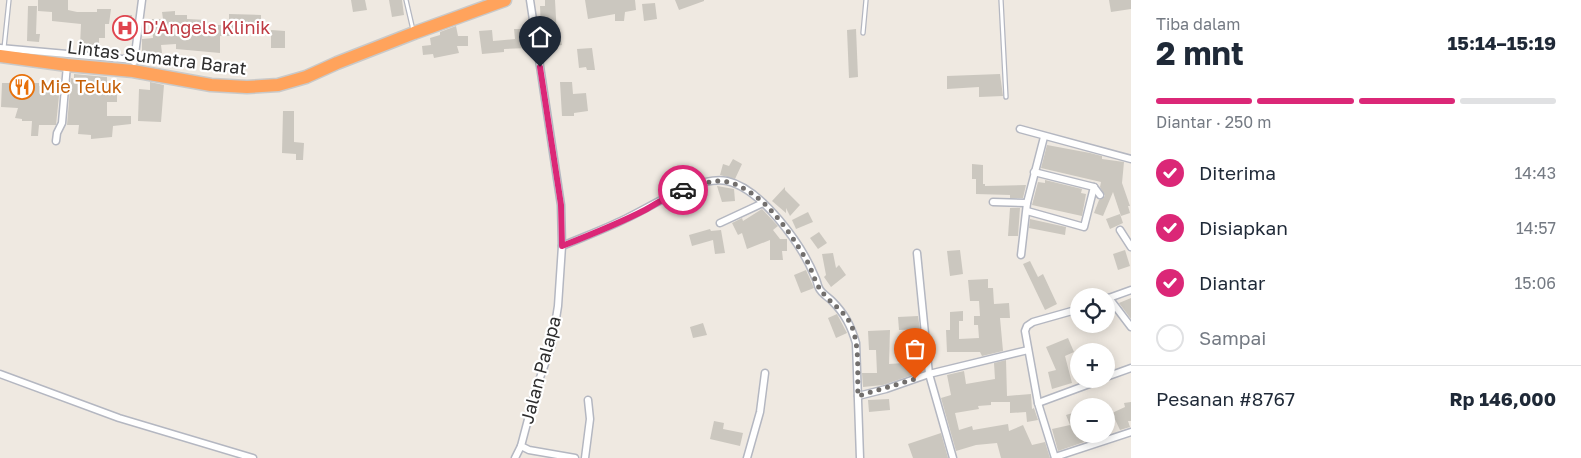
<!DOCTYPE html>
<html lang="id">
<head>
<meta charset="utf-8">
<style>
  body { margin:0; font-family:"Golos Text",sans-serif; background:#f2f2f3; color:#1f2937; height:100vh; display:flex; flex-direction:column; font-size:19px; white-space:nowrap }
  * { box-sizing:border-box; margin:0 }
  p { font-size:16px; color:#747a83 }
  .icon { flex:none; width:28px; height:28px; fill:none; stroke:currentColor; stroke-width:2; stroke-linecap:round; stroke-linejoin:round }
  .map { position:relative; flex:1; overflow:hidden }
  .drawer { display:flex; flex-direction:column; background:#fff; width:450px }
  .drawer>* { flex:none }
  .fabs { position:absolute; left:1070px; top:288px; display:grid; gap:10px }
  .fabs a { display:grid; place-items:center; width:45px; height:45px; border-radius:50%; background:#fff; box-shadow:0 2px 12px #0003; font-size:25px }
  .pin { position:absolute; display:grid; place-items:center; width:42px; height:42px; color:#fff; margin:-51px -21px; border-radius:50% 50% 50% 0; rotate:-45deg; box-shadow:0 0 5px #0007 }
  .pin .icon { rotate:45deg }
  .courier { position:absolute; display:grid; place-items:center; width:50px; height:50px; margin:-25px; border:4px solid #db2777; border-radius:50%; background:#fff; color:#222; box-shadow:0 1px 6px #0007 }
  .overview em { font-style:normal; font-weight:700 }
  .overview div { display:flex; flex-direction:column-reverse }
  .overview { display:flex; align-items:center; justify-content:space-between; height:85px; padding:0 25px }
  h1 { font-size:32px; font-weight:700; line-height:38px }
  .bar { display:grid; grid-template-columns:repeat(4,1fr); gap:8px 5px; align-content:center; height:60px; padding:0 25px }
  .bar i { height:6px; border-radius:4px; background:#e0e1e3 }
  .bar .current { background:#db2777 }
  .bar p { grid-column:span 4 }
  .line { display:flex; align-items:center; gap:12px; padding:0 25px; border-top:1px solid #e0e1e3 }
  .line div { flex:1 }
  ol { padding:0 25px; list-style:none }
  li { display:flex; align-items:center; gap:15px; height:55px }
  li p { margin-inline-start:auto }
  li .icon { padding:5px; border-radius:50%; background:#db2777; color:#fff; stroke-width:4 }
  li:last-child { color:#747a83 }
  li i { width:28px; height:28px; border:2px solid #e0e1e3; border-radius:50% }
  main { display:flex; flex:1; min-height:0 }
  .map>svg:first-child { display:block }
</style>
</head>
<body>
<main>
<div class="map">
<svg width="1131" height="458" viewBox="0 0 1131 458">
  <rect width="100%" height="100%" fill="#efe9e1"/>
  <g fill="#cbc7bf">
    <polygon points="38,0 68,0 68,10 77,12 97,12 97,9 111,9 109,24 105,24 105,38 99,38 99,45 80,46 81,24 52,21 52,12 38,11"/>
    <polygon points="351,0 365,0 367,10 353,12"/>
    <polygon points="389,0 402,0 404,15 392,17"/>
    <polygon points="545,0 555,0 557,37 560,36 562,45 542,48 540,6 545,6"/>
    <polygon points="585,0 635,0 636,10 625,12 624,21 615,21 615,14 588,19"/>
    <polygon points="675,0 704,0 704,1 679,10"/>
    <polygon points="1109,0 1131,0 1131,9 1111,12"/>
    <polygon points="655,3 657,19 644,21 642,4"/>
    <polygon points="28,6 37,6 36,34 40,34 39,42 27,41"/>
    <polygon points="175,11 175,15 187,15 187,19 206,20 205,25 229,25 229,14 261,15 261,26 249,26 249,36 220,36 220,53 176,49 176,44 161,45 162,53 142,54 142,39 153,38 152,19 163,19 162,12"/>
    <polygon points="123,15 132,15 131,31 123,30"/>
    <polygon points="456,26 458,36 468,36 468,46 457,46 459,53 434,58 433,54 423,55 422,46 431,45 430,38 440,35 440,32"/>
    <polygon points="514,29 529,29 529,48 504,49 504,52 482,54 479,31 492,30 493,41 515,39"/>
    <polygon points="856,29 858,77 849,78 847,30"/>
    <polygon points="271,30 285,31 285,48 271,48"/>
    <polygon points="592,48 595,70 587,70 586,67 579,68 577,49"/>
    <polygon points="74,74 107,77 107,86 117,86 117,102 107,102 107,116 131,116 131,124 113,126 112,137 91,139 91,135 78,134 79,125 67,125 71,78 74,79"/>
    <polygon points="1000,74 1003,96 979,97 979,87 947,89 947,76"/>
    <polygon points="150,82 164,85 161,122 138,121 139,89 150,90"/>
    <polygon points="560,82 572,82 573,94 586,93 588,111 574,113 574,116 562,116"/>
    <polygon points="2,83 39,83 39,86 60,86 56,125 39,125 38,136 31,136 32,121 22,121 22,119 15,118 18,108 1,107"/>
    <polygon points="283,111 294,111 294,142 304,143 303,160 296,160 296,154 282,153"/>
    <polygon points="1047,145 1090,153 1102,156 1102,159 1124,162 1122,183 1130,206 1128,206 1130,213 1121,216 1113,192 1103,216 1094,213 1099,200 1105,196 1100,187 1101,182 1041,168"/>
    <polygon points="733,159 742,164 735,179 720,175 723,164 729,166"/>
    <polygon points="972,164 983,165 983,184 985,184 985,186 1026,185 1023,198 1010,198 1010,195 976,194 976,179 972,179"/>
    <polygon points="1045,180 1082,189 1081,193 1086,194 1082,216 1032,205 1038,182 1045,183"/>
    <polygon points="717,186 734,189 735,201 722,202"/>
    <polygon points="785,187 785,190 800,205 790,216 786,208 786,213 772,201"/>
    <polygon points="1010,208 1020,208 1018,236 1008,236"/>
    <polygon points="762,209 778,226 773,230 780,239 787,239 787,251 782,251 783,260 770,260 770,240 747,249 742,233 738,235 732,223 742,218 743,221"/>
    <polygon points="808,212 813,222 796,229 792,220"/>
    <polygon points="1120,214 1123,223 1110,229 1106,219"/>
    <polygon points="1030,219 1066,227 1065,235 1029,228"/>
    <polygon points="710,229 711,231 721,230 725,253 715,254 713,240 692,246 689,235"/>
    <polygon points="819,232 827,243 818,249 810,238"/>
    <polygon points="960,250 963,274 950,276 947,251"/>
    <polygon points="1125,250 1130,266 1118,270 1113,254"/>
    <polygon points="833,253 836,268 839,265 846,275 831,287 824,277 826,275 822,254"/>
    <polygon points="1030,261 1038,277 1043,274 1057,304 1045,310 1023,264"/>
    <polygon points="806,270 814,288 801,293 794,275"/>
    <polygon points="988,279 988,288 993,288 994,304 1009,303 1010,318 1000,318 1003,351 982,356 980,352 947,352 946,330 950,330 950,312 963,311 963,321 959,321 959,339 979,338 978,325 974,325 974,316 980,316 979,301 970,301 968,280"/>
    <polygon points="1131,298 1131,319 1119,303"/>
    <polygon points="837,314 847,333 836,338 828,318"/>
    <polygon points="918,316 920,329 899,330 898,317"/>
    <polygon points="703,323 707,335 693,338 690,327"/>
    <polygon points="890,330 889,364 904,363 904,349 919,349 919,362 923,362 924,371 883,385 863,387 862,373 877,373 876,350 869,350 868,331"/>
    <polygon points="1068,338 1074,352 1065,356 1072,383 1052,389 1048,372 1056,370 1046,347"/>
    <polygon points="1006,360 1007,396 1031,394 1032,409 1034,408 1038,420 1027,422 1026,412 1010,413 1010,402 991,402 991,405 978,406 979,409 955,413 959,430 972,426 973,430 1008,424 1009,431 1023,425 1032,445 1045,442 1050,458 1001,458 997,443 976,445 956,451 941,398 951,395 947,375 964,371 966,384 995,379 994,363"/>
    <polygon points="889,399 890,410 869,412 868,400"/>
    <polygon points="1131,402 1131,421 1128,421 1130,427 1120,430 1112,413 1125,407 1124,403"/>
    <polygon points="1079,411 1079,420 1077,421 1079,434 1081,434 1084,442 1058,451 1052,429 1070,425 1066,415"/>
    <polygon points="714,421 724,423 723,429 743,433 740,446 710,439"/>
    <polygon points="941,433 948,458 913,458 908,444"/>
  </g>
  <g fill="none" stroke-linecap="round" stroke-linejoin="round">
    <defs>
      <g id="lane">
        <polyline points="406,0 413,30"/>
        <polyline points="1001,0 1006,97"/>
        <polyline points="863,33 866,0"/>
        <polyline points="4,48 9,0"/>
      </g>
      <g id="street">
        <polyline points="530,0 561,205 562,246 558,306 552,344 536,389 521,446 529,450 575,458"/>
        <polyline points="0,48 134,60"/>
        <polyline points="134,62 142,0"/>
        <polyline points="1020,129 1131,159"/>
        <polyline points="56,141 57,133 62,123 67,65"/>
        <polyline points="1034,172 1094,187 1100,195"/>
        <polyline points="993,202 1027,203"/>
        <polyline points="1027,211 1084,227 1094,187"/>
        <polyline points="720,223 763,203"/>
        <polyline points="1120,230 1131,247"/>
        <path d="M562,246C583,237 605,229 625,219C651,207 698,175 727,181C762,189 802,245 815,277C817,280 817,284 819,288C821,293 828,297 832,301C845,314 851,326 856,343L860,458"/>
        <polyline points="917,253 929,374 953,458"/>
        <polyline points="1021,255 1027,203 1044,137"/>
        <polyline points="1109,298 1131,327"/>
        <polyline points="1106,299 1131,290"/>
        <polyline points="0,374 119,418 253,458"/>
        <polyline points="1106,377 1131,368"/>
        <polyline points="858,396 886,389 929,374 1028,350"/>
        <polyline points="1038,403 1103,379"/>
        <polyline points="1055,457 1131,432"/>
        <polyline points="515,458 521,446"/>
        <polyline points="585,458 590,419 588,400"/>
        <polyline points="747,458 760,412 765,373"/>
        <polyline points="1055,458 1038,403 1025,331 1027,326 1033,322 1079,309"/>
      </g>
      <polyline id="highway" points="0,56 67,65 133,71 211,85 247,87 278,85 306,77 337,63 414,33 505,0"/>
    </defs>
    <use href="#lane" stroke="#b4b7c1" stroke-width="5.5"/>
    <use href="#street" stroke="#b4b7c1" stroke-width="9"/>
    <use href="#highway" stroke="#c9c9c9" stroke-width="15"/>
    <use href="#lane" stroke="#fff" stroke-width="3"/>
    <use href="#street" stroke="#fff" stroke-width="6"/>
    <use href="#highway" stroke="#ffa35c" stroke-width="12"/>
  </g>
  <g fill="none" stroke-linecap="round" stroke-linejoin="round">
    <path stroke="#726f6d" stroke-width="5" stroke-dasharray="0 9" d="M683,190C696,186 714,178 728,182C763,191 790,232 807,261C812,270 815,282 820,289C829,303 846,311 852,327C860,348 857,374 858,396L915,379"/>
    <path stroke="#db2777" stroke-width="6" d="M540,67L561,205L562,246C590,235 618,224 645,210C658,203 668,195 683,190"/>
  </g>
  <defs>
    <symbol id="hospital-ring" viewBox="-11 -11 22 22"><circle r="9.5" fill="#fff" stroke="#e0444e" stroke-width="1.5"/><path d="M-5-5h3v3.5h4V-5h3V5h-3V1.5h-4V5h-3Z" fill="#e0444e"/></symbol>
    <symbol id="restaurant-ring" viewBox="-11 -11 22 22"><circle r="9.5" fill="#fff" stroke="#e8710a" stroke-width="1.5"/><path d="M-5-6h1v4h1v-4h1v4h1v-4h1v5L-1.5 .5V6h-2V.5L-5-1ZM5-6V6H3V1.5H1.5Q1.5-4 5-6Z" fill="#e8710a"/></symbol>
  </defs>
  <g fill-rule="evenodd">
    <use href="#hospital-ring" x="111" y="14" width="28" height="28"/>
    <use href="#restaurant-ring" x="8" y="73" width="28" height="28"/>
  </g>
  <g text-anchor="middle" stroke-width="4.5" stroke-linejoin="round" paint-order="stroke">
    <g font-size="18" fill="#be3a42" stroke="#fff" text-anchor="start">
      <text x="142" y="34">D'Angels Klinik</text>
    </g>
    <g font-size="18" fill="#2e2e2e" stroke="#fff">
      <text transform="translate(157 58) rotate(7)" y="6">Lintas Sumatra Barat</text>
      <text transform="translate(541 370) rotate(-75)" y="6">Jalan Palapa</text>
    </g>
    <g font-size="18" fill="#c56008" stroke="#fff" text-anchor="start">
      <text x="40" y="93">Mie Teluk</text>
    </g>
  </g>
</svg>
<div class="fabs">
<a><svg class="icon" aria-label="locate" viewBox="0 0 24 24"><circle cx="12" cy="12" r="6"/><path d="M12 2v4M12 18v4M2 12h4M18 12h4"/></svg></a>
<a>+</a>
<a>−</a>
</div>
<div class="pin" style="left:915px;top:379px;background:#ea580c"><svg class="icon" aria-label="bag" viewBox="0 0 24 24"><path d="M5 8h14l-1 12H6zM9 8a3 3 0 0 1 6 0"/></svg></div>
<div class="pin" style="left:540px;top:67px;background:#1f2937"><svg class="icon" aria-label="home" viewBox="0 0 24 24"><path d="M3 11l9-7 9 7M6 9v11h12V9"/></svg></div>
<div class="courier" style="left:683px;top:190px"><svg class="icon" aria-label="car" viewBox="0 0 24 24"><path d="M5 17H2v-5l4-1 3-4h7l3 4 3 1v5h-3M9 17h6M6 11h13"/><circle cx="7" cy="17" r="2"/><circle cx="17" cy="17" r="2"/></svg></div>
</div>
<section class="drawer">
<div class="overview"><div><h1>2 mnt</h1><p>Tiba dalam</p></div><em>15:14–15:19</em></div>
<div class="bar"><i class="current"></i><i class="current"></i><i class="current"></i><i></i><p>Diantar · 250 m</p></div>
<ol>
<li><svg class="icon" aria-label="check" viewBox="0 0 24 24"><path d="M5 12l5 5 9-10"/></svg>Diterima<p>14:43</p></li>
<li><svg class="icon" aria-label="check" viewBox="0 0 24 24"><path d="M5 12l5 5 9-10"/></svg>Disiapkan<p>14:57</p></li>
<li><svg class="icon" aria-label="check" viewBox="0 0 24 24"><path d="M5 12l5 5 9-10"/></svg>Diantar<p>15:06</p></li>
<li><i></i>Sampai</li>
</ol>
<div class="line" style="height:65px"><div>Pesanan #8767</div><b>Rp 146,000</b></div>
</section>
</main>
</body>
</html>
